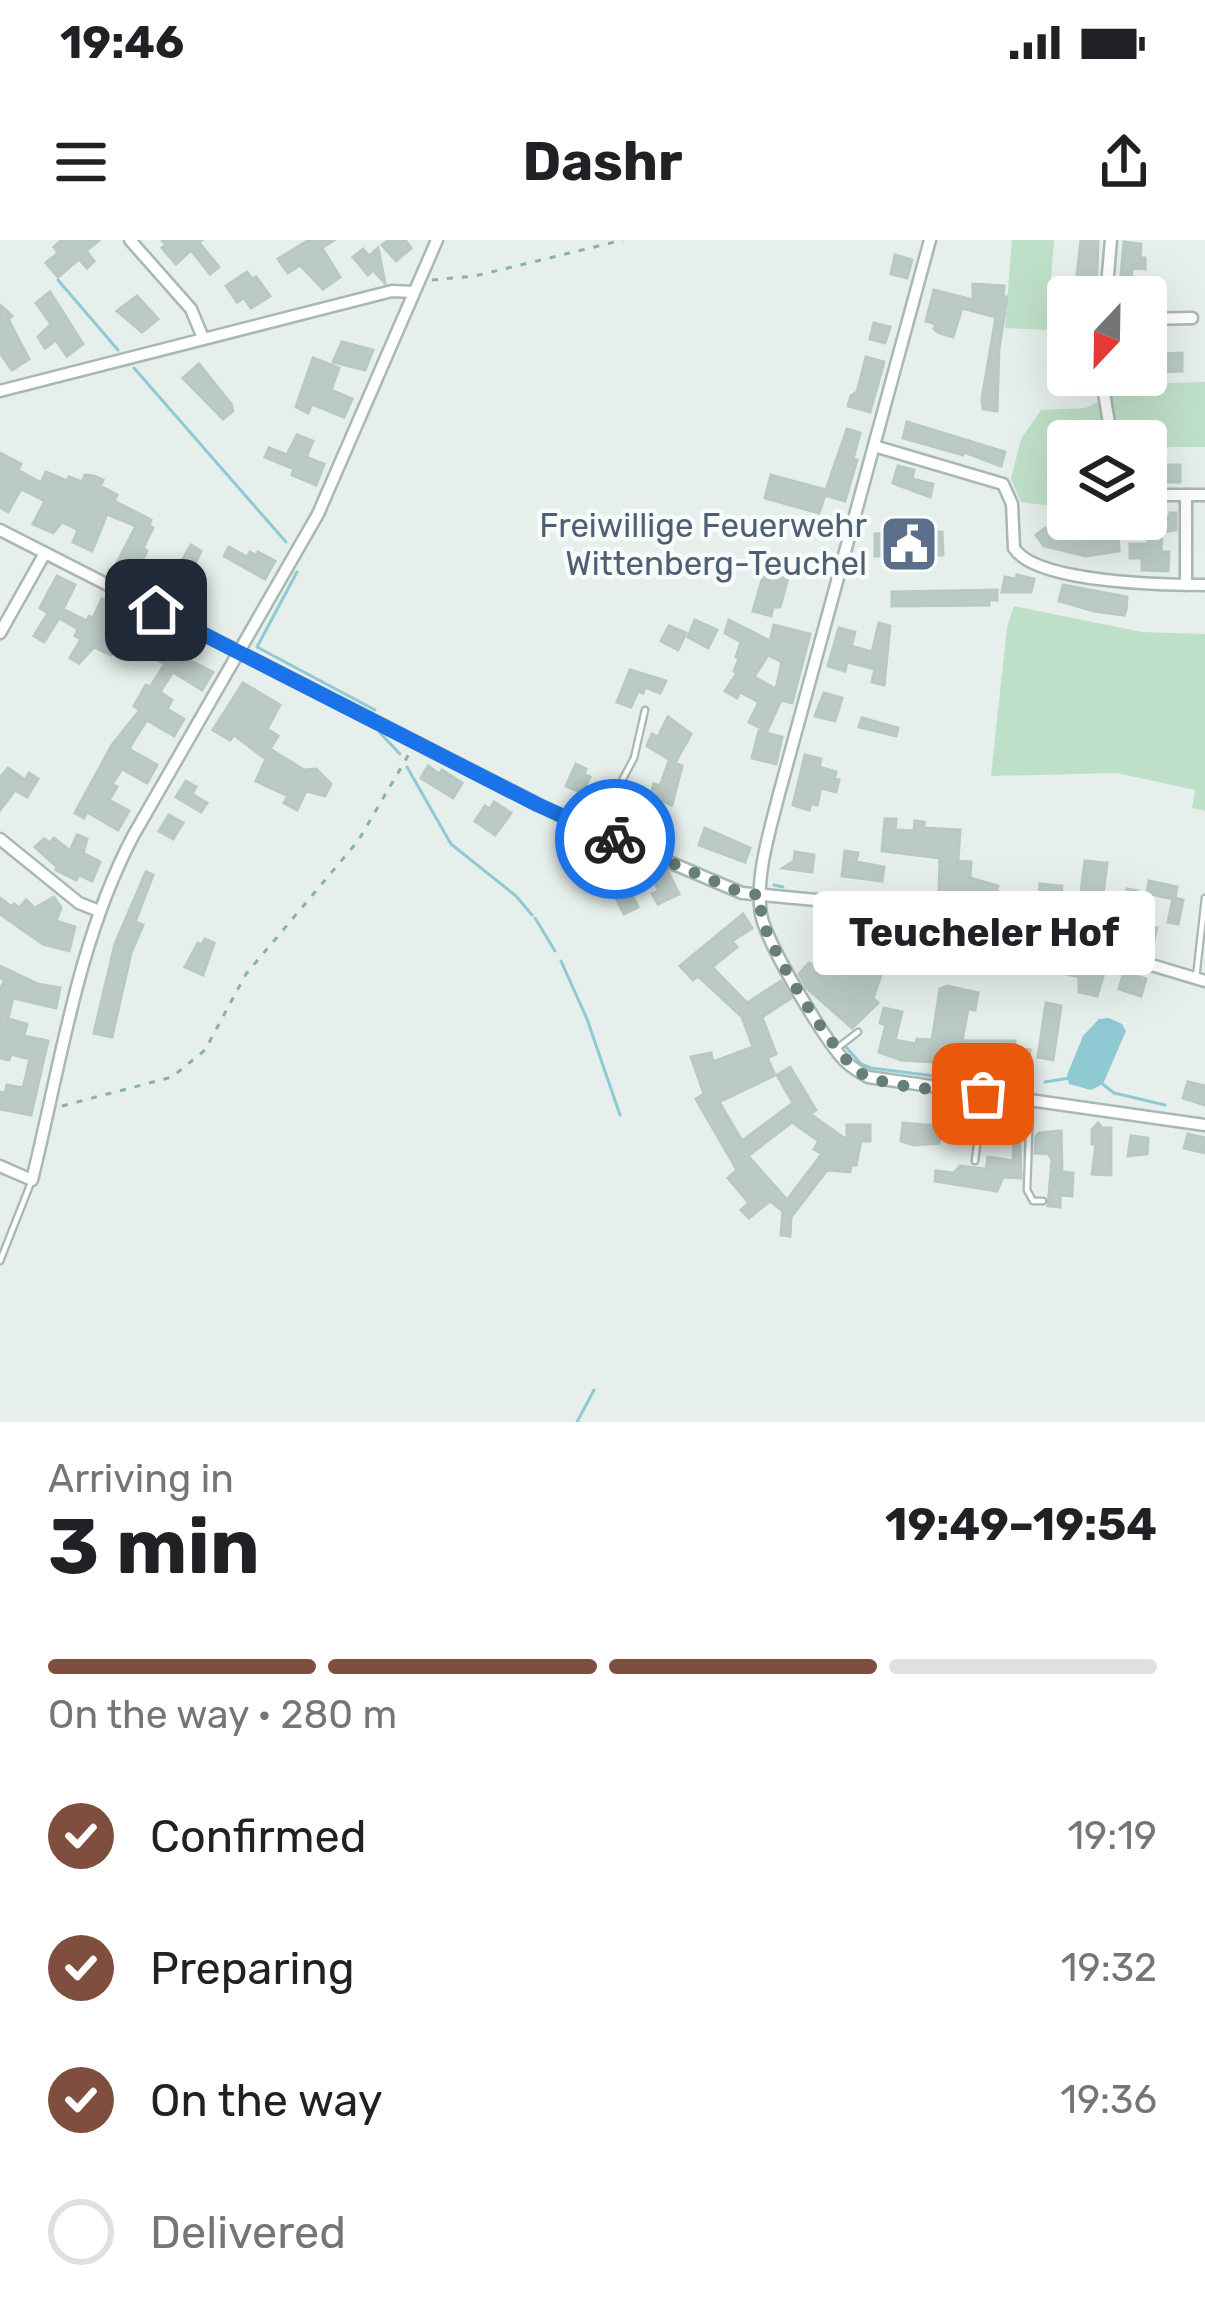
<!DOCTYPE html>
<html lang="en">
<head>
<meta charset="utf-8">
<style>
  body { margin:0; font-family:Rubik,sans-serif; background:#f2f2f2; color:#202124; height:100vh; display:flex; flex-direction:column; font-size:45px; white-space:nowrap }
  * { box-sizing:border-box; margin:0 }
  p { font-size:39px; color:#757577 }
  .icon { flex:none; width:66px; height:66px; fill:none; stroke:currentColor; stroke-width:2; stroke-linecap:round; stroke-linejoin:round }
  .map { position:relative; height:1182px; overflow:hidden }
  .sheet { display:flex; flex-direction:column; background:#fff; flex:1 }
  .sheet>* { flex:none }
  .needle { width:78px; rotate:202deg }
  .buttons { position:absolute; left:1047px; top:36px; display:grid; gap:24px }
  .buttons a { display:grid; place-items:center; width:120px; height:120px; border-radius:12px; background:#fff; box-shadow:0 12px 48px #0002; font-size:60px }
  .pin { position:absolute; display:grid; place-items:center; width:102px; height:102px; color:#fff; margin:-51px; border-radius:24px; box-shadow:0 6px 18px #0006 }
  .courier { position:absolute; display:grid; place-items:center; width:120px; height:120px; margin:-60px; border:9px solid #1a73e8; border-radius:50%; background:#fff; color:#222; box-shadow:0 3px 15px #0007 }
  .bubble { position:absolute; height:84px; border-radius:12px; background:#fff; box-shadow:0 12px 48px #0002; font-size:39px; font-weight:700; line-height:84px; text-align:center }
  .headline em { font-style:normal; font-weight:700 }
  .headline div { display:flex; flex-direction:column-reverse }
  .headline { display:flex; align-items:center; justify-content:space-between; height:204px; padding:0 48px }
  h1 { font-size:78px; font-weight:700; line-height:90px }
  .bar { display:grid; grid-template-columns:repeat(4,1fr); gap:18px 12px; align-content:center; height:144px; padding:0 48px }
  .bar i { height:15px; border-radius:9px; background:#e0e0e0 }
  .bar .on { background:#7f4e3f }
  .bar p { grid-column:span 4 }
  ol { padding:0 48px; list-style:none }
  li { display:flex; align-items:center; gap:36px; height:132px }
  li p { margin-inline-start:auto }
  li .icon { padding:12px; border-radius:50%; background:#7f4e3f; color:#fff; stroke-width:4 }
  li:last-child { color:#757577 }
  li i { width:66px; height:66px; border:6px solid #e0e0e0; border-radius:50% }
  .status { display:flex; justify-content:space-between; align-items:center; height:84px; padding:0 60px; background:#fff; direction:ltr }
  .status svg { height:33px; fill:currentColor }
  header { display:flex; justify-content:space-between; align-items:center; height:156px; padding:0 48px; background:#fff; font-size:54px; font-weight:700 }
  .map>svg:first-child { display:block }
</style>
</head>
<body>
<div class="status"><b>19:46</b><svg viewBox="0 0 49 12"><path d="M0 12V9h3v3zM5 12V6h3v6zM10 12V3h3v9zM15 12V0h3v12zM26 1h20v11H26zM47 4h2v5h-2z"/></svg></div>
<header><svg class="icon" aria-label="menu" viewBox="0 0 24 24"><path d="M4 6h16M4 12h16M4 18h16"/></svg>Dashr<svg class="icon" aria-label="share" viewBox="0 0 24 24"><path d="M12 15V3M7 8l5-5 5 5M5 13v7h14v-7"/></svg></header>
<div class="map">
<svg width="1205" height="1182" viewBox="0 0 1205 1182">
  <rect width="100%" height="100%" fill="#e6efeb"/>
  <g fill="#bfe0c8">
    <polygon points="1012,0 1054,0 1047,90 1005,88"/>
    <polygon points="1205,142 1205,207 1146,207 1146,201 1068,201 1068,268 1021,262 1011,239 1021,199 1041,170 1085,168 1137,144"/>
    <polygon points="1014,366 1142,392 1205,394 1205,571 1192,568 1195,550 1117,533 991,536 1007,387"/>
  </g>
  <polygon fill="#8ec9d4" points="1109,778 1122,784 1126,791 1103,844 1091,850 1069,844 1067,835 1083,796 1099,779"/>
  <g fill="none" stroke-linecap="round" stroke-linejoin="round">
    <g stroke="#8ec9d4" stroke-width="3">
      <polyline points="58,40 118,110"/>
      <polyline points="134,128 286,302"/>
      <polyline points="297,332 257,407 375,470"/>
      <polyline points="380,493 400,514"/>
      <polyline points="407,527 451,604 516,656 532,675"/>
      <polyline points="774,645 783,647"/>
      <polyline points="535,678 555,711"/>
      <polyline points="561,721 587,779 620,875"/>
      <polyline points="846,807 861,824 871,828 958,839"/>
      <polyline points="1045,842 1070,838"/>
      <polyline points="1100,842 1114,853 1165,865"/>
      <polyline points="577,1182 594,1150"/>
    </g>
  </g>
  <g fill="#bbcac4" stroke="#b8c9c2" stroke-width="3" fill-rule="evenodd">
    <polygon points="62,0 99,0 86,11 94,21 87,28 79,19 58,37 46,23 58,13 54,7"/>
    <polygon points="162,0 202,0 199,3 219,27 210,34 191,10 176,24 162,8 166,5"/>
    <polygon points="309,0 334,0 322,8 340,37 323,49 300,25 288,33 278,19"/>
    <polygon points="389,0 405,0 411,8 396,21 382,5"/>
    <polygon points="1081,0 1098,0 1096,54 1075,53"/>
    <polygon points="1124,2 1141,4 1140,18 1145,18 1145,29 1132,28 1130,57 1119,57"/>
    <polygon points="378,8 385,43 373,30 368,35 353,17 363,9 369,16"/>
    <polygon points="895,15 912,20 907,38 891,34"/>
    <polygon points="247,32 252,39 256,37 270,56 251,68 244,58 237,62 226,46"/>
    <polygon points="973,44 1004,46 1003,57 1007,57 999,109 997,171 983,169 982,158 996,77 962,68 953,97 939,93 934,89 936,84 926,81 934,50 973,60"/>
    <polygon points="50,52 83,104 67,116 56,100 45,108 38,97 51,84 36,63"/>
    <polygon points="137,56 158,79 142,92 117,71"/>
    <polygon points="0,65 12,76 8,79 29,119 12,130 0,113"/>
    <polygon points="874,83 890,87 885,103 870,99"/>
    <polygon points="342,102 373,110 365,130 333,122"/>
    <polygon points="1182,113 1182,131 1161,132 1160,114"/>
    <polygon points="866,117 884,122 870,172 848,166 851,156 857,152"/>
    <polygon points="313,118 339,128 331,150 352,159 344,177 312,164 308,173 296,167"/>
    <polygon points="199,124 231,164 233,171 223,179 183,138"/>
    <polygon points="1069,135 1089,135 1088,150 1068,148"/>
    <polygon points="907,182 1005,212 1001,226 964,212 963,215 903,198"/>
    <polygon points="847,189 860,193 853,219 857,220 845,261 825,255 819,273 765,258 771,235 826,250"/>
    <polygon points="297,195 313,201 306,217 324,224 316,245 292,235 294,229 265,217 269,208 287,215"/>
    <polygon points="0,213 21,224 18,230 41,243 46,232 67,241 69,237 82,242 85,235 94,236 103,240 100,246 117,255 114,261 151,280 149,285 153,288 143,308 147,311 136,333 117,323 136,286 107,274 92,311 73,302 78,290 62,282 53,293 33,284 45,261 21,249 8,272 0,267"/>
    <rect x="1151" y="225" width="29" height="17"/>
    <polygon points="898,226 914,230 912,239 933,244 930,257 893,243"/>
    <polygon points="1170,273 1176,273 1176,290 1162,292 1161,312 1169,312 1168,331 1142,330 1142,318 1130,318 1130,304 1148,304 1149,277 1169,277"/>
    <polygon points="897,280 910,283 909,293 942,292 943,315 875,316 875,294 896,293"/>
    <polygon points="1045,288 1048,292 1084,298 1118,293 1119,311 1086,316 1044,306 1036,295"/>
    <polygon points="191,305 201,311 186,343 190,345 183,360 164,351"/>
    <polygon points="229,307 247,317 250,312 257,316 258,312 275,321 265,339 224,316"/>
    <polygon points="769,316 792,323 780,367 773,367 771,376 753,371"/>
    <polygon points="1017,335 1034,339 1031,352 1002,352 1005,337 1016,339"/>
    <polygon points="57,336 75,345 63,369 87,381 89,376 93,378 102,359 121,368 106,397 118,403 111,415 94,407 79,423 70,418 81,399 75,396 78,389 59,378 44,402 34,396 48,373 40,368"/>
    <polygon points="1063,345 1127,357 1126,370 1124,375 1094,371 1059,361"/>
    <polygon points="997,350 997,360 989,360 989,365 892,366 892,352"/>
    <polygon points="695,380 717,390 708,408 688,397"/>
    <path d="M729,380L770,401L774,385L810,394L792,463L781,460L767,491L749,482L759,462L740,452L737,458L725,451L737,433L734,431L739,419L736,417L741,402L725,393ZM768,415L782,422L776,449L754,437Z"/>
    <polygon points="879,383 890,386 884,445 872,442 875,429 847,422 845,431 828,426 839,388 855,392 851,406 872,412"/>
    <polygon points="669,386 686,393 678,410 661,401"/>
    <polygon points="163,407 213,432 202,450 173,432 160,452 172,460 167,469 184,479 174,496 147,480 134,500 129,509 157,525 147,543 122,529 112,544 117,547 109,560 129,571 118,590 87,572 84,578 75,573 112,505 140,470 134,466 146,445 150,447 165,424 156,419"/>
    <polygon points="630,430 666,441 660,453 645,447 643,453 638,451 631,467 617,462"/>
    <polygon points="243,443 280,465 267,489 278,496 270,509 304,530 316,529 331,544 325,556 306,551 297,570 284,563 288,556 256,541 266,519 234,495 230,500 213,490"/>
    <polygon points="824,453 842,458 835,481 815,476"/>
    <polygon points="668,477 691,494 675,523 647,506 652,494 658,497"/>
    <polygon points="862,478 898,488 896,496 859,487"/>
    <polygon points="759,491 782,497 776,524 752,518"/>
    <polygon points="805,515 821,519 819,527 836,532 834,539 839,540 836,552 821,548 817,565 811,563 809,570 793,565"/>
    <polygon points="669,521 682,526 672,565 650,556 654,544 660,546"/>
    <polygon points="576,524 586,529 584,534 590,537 582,553 566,546"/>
    <polygon points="428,526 439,534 442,530 462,543 453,558 421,538"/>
    <polygon points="8,528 25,540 29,533 38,539 27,557 15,550 0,570 0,538"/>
    <polygon points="186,541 196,547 192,554 207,563 201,572 176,557"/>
    <polygon points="494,562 511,573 495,595 475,581 485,566 490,569"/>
    <polygon points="169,575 183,583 173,599 159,591"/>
    <polygon points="885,579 896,579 895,590 914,591 915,581 924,582 924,588 960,590 958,621 971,622 970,638 998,646 996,653 1014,658 1011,668 997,664 996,669 970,662 971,657 939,655 940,618 882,611"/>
    <polygon points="705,588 750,608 745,622 699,605"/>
    <polygon points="77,595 87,599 83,613 100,622 92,641 79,635 76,640 56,630 57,627 35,607 44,599 50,603 54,598 70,611"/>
    <polygon points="845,611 858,613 856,622 884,627 882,641 842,636"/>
    <polygon points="795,612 814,615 812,632 783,628 794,621"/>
    <polygon points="1085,621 1107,623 1100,678 1096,678 1119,684 1127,649 1138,651 1131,681 1157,688 1152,707 1089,692 1092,678 1078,675"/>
    <polygon points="646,623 649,629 654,626 668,632 679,654 658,664 652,654 659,651 650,634 625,647 620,635"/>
    <polygon points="146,632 153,635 135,682 143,685 131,713 112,797 94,793 115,704"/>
    <polygon points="1149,641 1177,647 1175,658 1183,660 1178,684 1168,682 1173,659 1147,653"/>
    <polygon points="1040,644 1062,646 1060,662 1038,662"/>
    <polygon points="628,647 638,667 624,674 614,654"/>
    <polygon points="54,657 61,668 56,681 75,687 69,711 43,704 0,674 0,658 12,667 14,664 19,668 26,660 35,668"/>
    <path d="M743,674L752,688L732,701L737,707L712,727L747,763L781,741L791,758L762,777L776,814L767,818L775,835L719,862L742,901L793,863L777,835L790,827L816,870L810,874L847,900V885H870V901H861L856,925H851L850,932L827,930L791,977L790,996L781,995L783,971L770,961L749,978L741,970L749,963L728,938L737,930L696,859L704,854L691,817L711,813L713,822L753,807L742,777L698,736L693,740L680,726ZM792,882L819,901L814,909L822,914L787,960L748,916Z"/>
    <polygon points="1005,695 1044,706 1041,718 1001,705"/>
    <polygon points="838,697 855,705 852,713 884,727 873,758 878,763 852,788 807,748 799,734 809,723 817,727"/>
    <polygon points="205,699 214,703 203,735 185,727 198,703 202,705"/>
    <polygon points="1054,714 1105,730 1097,756 1079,752 1079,737 1050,730"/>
    <polygon points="0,726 38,744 60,748 56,768 13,758 8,779 27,784 24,796 48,801 31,875 0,869 0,852 5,853 7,845 23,848 30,819 11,814 9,820 0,818 0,749 5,740 0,738"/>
    <polygon points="1124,732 1146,739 1141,756 1119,749"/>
    <polygon points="947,746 978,753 975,770 968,769 962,801 1015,801 1015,809 1030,810 1029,828 901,820 879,812 886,785 880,783 884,768 902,772 895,800 916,804 917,799 932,800 940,749"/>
    <polygon points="1046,763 1061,766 1053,820 1038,817"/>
    <polygon points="1188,842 1205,846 1205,865 1183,858"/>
    <polygon points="942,874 974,877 971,896 940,894 939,903 913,905 901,901 903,883 940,886"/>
    <polygon points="987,878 1019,881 1021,938 1003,937 997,951 935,941 936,931 954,933 960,926 986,929 988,917 1013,921 1014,900 985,897"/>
    <polygon points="1098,883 1102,888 1111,888 1111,935 1092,934 1096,904 1092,904 1092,890"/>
    <polygon points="1061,891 1062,932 1073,933 1072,956 1060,955 1060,967 1048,966 1052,920 1049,914 1035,913 1036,897 1039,893"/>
    <polygon points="1188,894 1205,898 1205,913 1184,908"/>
    <polygon points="1131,896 1148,898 1147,914 1128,916"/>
  </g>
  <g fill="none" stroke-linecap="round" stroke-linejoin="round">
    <defs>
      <g id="service">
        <polyline points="595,591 634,518 645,470"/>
        <polyline points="1196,738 1205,658"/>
        <polyline points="836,809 858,792"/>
        <polyline points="1030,864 1027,950 1033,961 1043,961"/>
        <polyline points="975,921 983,855"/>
        <polyline points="0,1021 32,940"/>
      </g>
      <g id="minor">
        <polyline points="130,0 191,69 203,98"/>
        <path d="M930,0L779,554C770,590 755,637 761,674C766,703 824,799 845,821C852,828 859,832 868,837L1205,885"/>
        <polyline points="1106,57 1111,0"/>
        <polyline points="1146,79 1192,78"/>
        <polyline points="1101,135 1112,201"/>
        <polyline points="0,151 392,51 414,52"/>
        <path d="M874,206L1003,244L1012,264L1014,308C1036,343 1165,345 1205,345"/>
        <polyline points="1146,255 1205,255"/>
        <polyline points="0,290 563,577 742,653 964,674 1014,684 1205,741"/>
        <polyline points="1186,345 1186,255"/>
        <polyline points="0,393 45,313"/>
        <polyline points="0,599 79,663 99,671"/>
        <path d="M0,926L32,940C61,823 77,703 133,596L318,274L437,0"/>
      </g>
    </defs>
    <use href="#service" stroke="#a8b8b2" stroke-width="9"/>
    <use href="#minor" stroke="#a8b8b2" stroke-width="15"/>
    <g stroke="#86b3a5" stroke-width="3" stroke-dasharray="6 9" stroke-linecap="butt">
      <polyline points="432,40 475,36 623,0"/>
      <polyline points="62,866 172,837 205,810 246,734 358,601 409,514"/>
    </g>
    <use href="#service" stroke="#fff" stroke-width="4.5"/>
    <use href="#minor" stroke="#fff" stroke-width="10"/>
  </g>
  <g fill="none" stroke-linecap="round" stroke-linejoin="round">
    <path stroke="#687f78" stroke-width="12" stroke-dasharray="0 21.6" d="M615,599L742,653L761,655C761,664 760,673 763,682C773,714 836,821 864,835C898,850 946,849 983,854"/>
    <polyline stroke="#1a73e8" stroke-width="15" points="156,370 538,565 615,599"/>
  </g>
  <defs>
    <symbol id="civic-square" viewBox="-11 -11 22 22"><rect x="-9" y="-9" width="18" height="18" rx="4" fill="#5c6f8a" stroke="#f7fbf9"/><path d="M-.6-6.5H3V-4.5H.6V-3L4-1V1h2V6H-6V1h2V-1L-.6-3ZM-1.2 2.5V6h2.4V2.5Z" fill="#fff"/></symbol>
  </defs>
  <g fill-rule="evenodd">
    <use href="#civic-square" x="876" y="271" width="66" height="66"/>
  </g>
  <g text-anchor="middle" stroke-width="9" stroke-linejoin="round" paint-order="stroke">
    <g font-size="33" fill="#4e5e75" stroke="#f7fbf9" text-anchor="end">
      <text x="867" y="297">Freiwillige Feuerwehr<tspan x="867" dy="38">Wittenberg-Teuchel</tspan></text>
    </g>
  </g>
</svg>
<div class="buttons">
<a><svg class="needle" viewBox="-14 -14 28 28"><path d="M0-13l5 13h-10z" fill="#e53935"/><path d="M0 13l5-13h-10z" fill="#757577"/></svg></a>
<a><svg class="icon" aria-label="layers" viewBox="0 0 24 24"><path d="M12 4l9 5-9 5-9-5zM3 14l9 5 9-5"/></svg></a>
</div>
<div class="pin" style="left:983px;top:854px;background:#ea580c"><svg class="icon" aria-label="bag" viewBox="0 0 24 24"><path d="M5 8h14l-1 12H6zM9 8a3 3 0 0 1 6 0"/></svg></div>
<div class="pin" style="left:156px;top:370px;background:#1f2937"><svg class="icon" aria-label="home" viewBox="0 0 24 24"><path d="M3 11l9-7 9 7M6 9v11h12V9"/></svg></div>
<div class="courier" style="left:615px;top:599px"><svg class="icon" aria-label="bike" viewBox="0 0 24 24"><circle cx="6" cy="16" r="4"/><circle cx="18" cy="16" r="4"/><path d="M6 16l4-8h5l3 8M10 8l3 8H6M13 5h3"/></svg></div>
<div class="bubble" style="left:813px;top:651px;width:342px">Teucheler Hof</div>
</div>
<section class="sheet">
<div class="headline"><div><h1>3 min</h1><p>Arriving in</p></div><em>19:49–19:54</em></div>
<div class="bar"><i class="on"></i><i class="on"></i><i class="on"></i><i></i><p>On the way · 280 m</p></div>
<ol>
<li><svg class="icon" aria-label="check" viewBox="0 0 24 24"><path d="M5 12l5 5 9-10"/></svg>Confirmed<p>19:19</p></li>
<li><svg class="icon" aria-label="check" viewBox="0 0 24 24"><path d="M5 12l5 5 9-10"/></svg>Preparing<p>19:32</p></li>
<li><svg class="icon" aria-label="check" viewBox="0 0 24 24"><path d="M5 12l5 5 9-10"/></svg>On the way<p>19:36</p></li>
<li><i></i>Delivered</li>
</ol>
</section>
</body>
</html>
